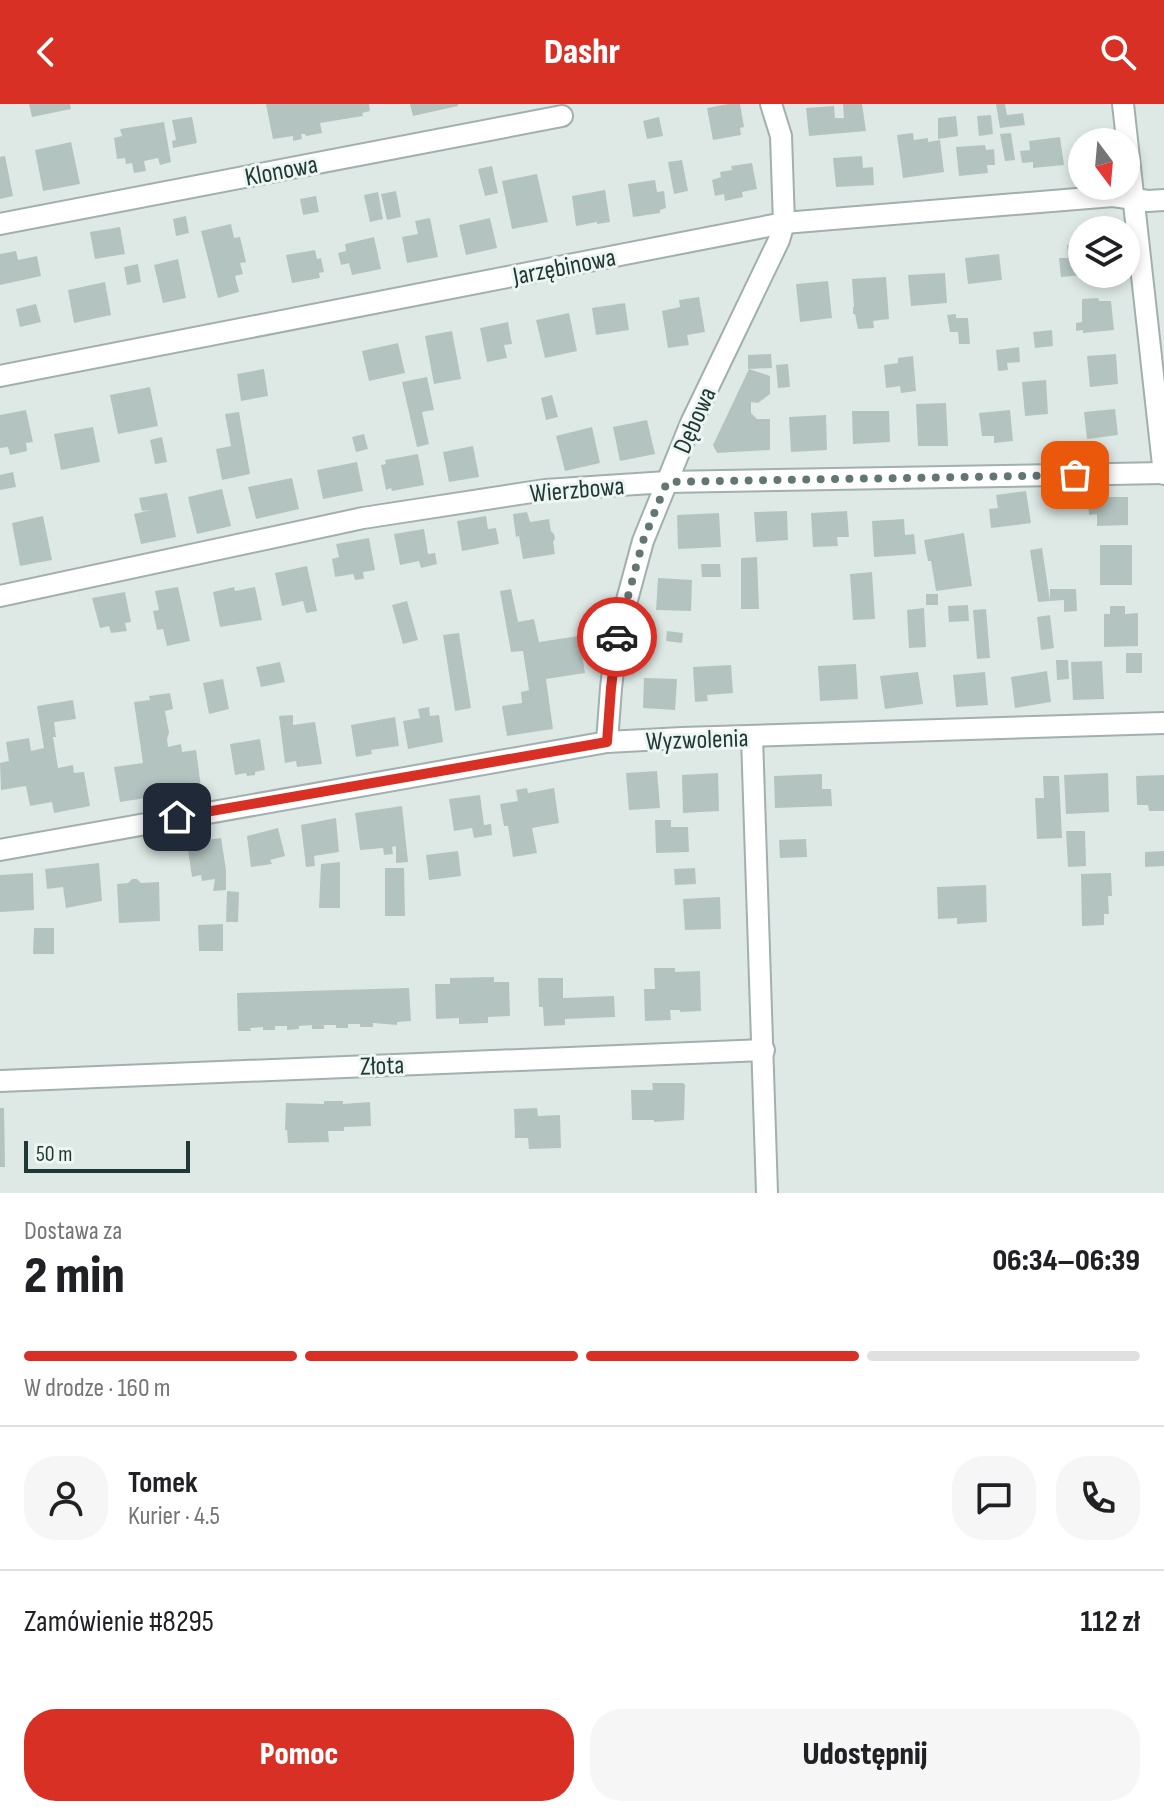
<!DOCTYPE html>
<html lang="pl">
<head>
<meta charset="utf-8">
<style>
  body { margin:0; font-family:"Sofia Sans Condensed",sans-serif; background:#f6f6f6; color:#202124; height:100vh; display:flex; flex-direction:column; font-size:30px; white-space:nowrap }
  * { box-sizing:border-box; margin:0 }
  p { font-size:26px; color:#757577 }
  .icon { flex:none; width:44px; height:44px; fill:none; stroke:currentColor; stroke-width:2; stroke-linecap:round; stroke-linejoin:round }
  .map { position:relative; height:1089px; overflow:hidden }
  .drawer { display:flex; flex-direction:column; background:#fff; flex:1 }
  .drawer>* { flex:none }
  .needle { width:52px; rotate:164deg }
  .buttons { position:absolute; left:1068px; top:24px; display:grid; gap:16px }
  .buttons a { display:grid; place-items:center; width:72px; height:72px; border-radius:50%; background:#fff; box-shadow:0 4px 12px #0003; font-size:40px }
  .scale { position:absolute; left:24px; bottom:20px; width:166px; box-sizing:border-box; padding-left:8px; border:4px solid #1f3836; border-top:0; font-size:22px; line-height:28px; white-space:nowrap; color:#1f3836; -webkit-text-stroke:6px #eef6f3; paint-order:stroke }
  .pin { position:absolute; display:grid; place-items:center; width:68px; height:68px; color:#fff; margin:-34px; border-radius:16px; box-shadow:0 4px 12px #0006 }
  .courier { position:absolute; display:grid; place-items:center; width:80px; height:80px; margin:-40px; border:6px solid #d93025; border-radius:50%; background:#fff; color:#222; box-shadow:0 2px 10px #0007 }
  .overview em { font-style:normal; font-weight:800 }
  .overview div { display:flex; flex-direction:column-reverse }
  .overview { display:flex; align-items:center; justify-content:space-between; height:136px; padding:0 24px }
  h1 { font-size:52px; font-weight:800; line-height:60px }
  .bar { display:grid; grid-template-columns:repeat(4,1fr); gap:12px 8px; align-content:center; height:96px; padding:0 24px }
  .bar i { height:10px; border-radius:6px; background:#e0e0e0 }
  .bar .active { background:#d93025 }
  .bar p { grid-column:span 4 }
  .line { display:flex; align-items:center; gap:20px; padding:0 24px; border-top:2px solid #e0e0e0 }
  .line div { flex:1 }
  .round { display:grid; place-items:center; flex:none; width:84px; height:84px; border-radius:32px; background:#f6f6f6 }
  .primary-button { display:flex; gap:16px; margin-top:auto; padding:16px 24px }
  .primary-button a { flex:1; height:92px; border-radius:32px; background:#d93025; color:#fff; font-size:32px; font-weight:800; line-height:92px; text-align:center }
  .primary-button a+a { background:#f6f6f6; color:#202124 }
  header { display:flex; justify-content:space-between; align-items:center; height:104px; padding:0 24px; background:#d93025; color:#fff; font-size:36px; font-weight:800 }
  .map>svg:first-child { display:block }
</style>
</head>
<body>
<header><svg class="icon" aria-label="back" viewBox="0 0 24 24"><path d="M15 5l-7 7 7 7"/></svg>Dashr<svg class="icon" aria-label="search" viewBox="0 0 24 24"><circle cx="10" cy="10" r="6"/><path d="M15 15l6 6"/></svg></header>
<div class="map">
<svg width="1164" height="1089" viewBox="0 0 1164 1089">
  <rect width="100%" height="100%" fill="#dee9e6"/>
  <g fill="#b3c4c0">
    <polygon points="29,0 70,0 71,5 32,13"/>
    <polygon points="266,0 369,0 370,7 362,9 363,12 320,19 322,29 306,32 305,30 301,30 302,35 293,37 293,32 273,35"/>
    <polygon points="410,0 458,0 458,2 413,12"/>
    <polygon points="728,0 740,0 744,23 740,24 741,31 713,36 707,4"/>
    <polygon points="843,0 862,0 866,27 809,32 806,4 834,2 835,14 844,14"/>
    <polygon points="996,0 1005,0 1007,11 1023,9 1025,21 1000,24"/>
    <polygon points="991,11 993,30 979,32 977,12"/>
    <polygon points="956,12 958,32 938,35 938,14"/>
    <polygon points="192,13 197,39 173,44 172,37 176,36 172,16"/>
    <polygon points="659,13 663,32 647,35 643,17"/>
    <polygon points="164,18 171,58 160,61 158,54 144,57 146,67 134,69 132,59 126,60 125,54 117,55 114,34 122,32 120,25"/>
    <polygon points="913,29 914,36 928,34 928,38 940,36 944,68 903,74 897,31"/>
    <polygon points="1011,29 1015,56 1005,57 1000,30"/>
    <polygon points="1060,33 1064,61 1033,64 1033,58 1022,59 1020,47 1030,46 1029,37"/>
    <polygon points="71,38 80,80 43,87 35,46"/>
    <polygon points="985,41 986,46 994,45 995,61 987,61 988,69 959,72 956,43"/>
    <polygon points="5,52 13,92 0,95 0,53"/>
    <polygon points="862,52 863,64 873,63 874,81 836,83 833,54"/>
    <polygon points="682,56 688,87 674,90 668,58"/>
    <polygon points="752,59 757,85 742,88 743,93 725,97 724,90 715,92 712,76 721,73 720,68 732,66 731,62"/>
    <polygon points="492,62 498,89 485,92 478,65"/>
    <polygon points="537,70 548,118 512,125 502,77"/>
    <polygon points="655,76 657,88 664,87 666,104 660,106 660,109 633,113 628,80"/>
    <polygon points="605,86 610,118 597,120 597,118 576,122 572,92"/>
    <polygon points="396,87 401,113 387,116 381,90"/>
    <polygon points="378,88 383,115 370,118 364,91"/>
    <polygon points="316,92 319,108 303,111 300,95"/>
    <polygon points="186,112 189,129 176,132 173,115"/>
    <polygon points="430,114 438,153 407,159 402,133 418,130 415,117"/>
    <polygon points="490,114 497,144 466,151 459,121"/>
    <polygon points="231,120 234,134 240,133 246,158 240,159 243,170 235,172 239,188 218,194 201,127"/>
    <polygon points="120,123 125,150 95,155 90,128"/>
    <polygon points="374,133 381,165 352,171 349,159 341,161 338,149 346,147 345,140"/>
    <polygon points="1082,139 1082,171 1061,173 1059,154 1068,154 1067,141"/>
    <polygon points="315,146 317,155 321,154 324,168 319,169 320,174 292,179 286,151"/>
    <polygon points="16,147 18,156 37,152 41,172 0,181 0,150"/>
    <polygon points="999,150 1002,176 968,180 965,154"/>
    <polygon points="178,155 186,194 163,199 154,161"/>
    <polygon points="138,160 141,178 127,181 124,163"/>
    <polygon points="945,169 947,199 911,202 908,171"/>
    <polygon points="886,173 889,215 873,217 874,224 858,225 855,210 853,210 853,203 854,203 852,175"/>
    <polygon points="828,177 832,214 800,218 796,180"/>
    <polygon points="105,178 111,211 74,219 68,186"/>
    <polygon points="699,193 705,228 687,231 689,241 668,244 662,207 680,203 679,196"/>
    <polygon points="1098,194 1099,197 1111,197 1114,226 1083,229 1083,226 1076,227 1076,219 1082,218 1082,195"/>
    <polygon points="625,199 629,226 596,231 592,204"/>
    <polygon points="36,200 41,218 20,223 16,205"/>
    <polygon points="569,209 577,247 545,254 536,216"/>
    <polygon points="956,210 956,214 968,214 970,240 959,240 958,228 950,228 947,211"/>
    <polygon points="508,218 512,240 504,241 507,254 487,258 480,224"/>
    <polygon points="1052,226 1053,242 1035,244 1033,228"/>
    <polygon points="452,227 461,275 434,280 425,232"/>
    <polygon points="398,239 405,269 369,277 362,247"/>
    <polygon points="1019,243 1020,258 1007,259 1008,266 998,267 996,246"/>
    <polygon points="771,250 772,264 748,265 748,251"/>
    <polygon points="1116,250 1118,280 1090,283 1087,252"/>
    <polygon points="913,252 916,287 901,289 900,282 886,284 884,261 898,259 898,254"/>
    <polygon points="788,260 790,283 778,284 776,261"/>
    <polygon points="264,265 268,292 241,297 237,270"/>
    <polygon points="749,265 770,272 770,290 758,299 751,298 751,309 757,315 770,315 770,346 717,349 713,341"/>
    <polygon points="427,273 434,306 422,308 429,340 417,343 402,278"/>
    <polygon points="1046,276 1048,310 1025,312 1022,278"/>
    <polygon points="150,283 158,322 118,330 110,291"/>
    <polygon points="552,291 558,313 546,316 541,294"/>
    <polygon points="946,299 948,342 918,342 916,300"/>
    <polygon points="1115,305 1118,331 1087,335 1084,308"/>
    <polygon points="26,306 33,338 26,339 27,347 10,351 8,343 0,344 0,311"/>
    <polygon points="1010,306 1013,337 994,339 994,332 982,332 979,309"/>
    <polygon points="852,307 889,307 890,338 853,340"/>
    <polygon points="239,308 250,370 222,376 216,345 231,342 225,310"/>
    <polygon points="826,311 827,346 791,348 789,313"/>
    <polygon points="647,316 655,350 620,357 613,323"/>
    <polygon points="93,323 100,358 61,366 54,330"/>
    <polygon points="592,323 600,359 565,367 556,332"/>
    <polygon points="364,330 368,345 356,348 352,333"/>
    <polygon points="162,333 167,358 155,360 150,336"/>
    <polygon points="473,342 479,373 449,378 443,348"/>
    <polygon points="418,350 424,381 392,387 391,384 386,386 381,361 386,360 385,356"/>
    <polygon points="357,358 363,387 323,395 317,366"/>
    <polygon points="13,368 16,383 0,386 0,371"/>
    <polygon points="292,374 299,405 256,415 248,383"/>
    <polygon points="222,385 231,422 197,430 188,393"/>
    <polygon points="1026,387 1031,419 991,424 989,405 998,404 996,391"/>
    <polygon points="1103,388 1103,393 1128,393 1128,421 1097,422 1097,410 1089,411 1088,389"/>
    <polygon points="167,389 176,433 141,440 134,410 151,406 142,407 139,394"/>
    <polygon points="787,407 788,436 756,438 754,408"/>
    <polygon points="847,407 849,433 837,433 838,442 813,443 811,409"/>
    <polygon points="527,408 530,418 549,415 551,427 554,430 555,435 553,438 555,450 523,455 519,432 516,433 513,410"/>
    <polygon points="719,409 721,443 678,445 677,411"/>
    <polygon points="43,412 52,456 20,462 12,419"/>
    <polygon points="486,412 488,425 496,424 499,440 462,447 457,417"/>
    <polygon points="904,415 905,431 914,430 916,450 874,453 872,417"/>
    <polygon points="424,425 428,450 435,449 437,460 421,464 419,457 400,461 394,430"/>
    <polygon points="964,429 972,482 936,487 931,457 928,457 924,436"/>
    <polygon points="369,434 375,466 363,468 364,475 355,476 353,470 335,473 332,455 339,453 336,440"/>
    <rect x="1100" y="441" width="32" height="40"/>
    <polygon points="1042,444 1050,497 1038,498 1030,446"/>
    <polygon points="757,453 759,505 741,505 741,454"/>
    <polygon points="701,460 720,460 721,473 702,473"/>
    <polygon points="307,462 317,507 306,509 303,497 282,502 275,469"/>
    <polygon points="872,468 875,515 853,516 850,470"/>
    <polygon points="658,474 692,476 691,507 656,506"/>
    <polygon points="178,483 190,537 167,542 163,525 157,526 153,507 159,506 155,487"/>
    <polygon points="234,483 235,487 255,483 262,516 220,523 213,488"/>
    <polygon points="511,485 518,518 534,515 539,538 579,532 585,569 546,575 553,625 507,632 502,602 522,599 521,588 529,586 523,547 511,548 500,487"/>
    <polygon points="1050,485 1076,485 1077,507 1064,508 1064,496 1050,497"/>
    <polygon points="125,488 131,518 125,519 127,527 111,529 109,522 100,524 92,494"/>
    <rect x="926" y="490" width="12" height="11"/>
    <polygon points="407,497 418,536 403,540 392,501"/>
    <polygon points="968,501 969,517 949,518 948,502"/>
    <polygon points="1110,502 1125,502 1125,510 1138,509 1138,542 1104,543 1104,510 1110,510"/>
    <polygon points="924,504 926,543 909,544 907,506"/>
    <polygon points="986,505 990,554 977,555 973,506"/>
    <polygon points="1050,511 1054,544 1041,546 1037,513"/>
    <polygon points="667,527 683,529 682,539 666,537"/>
    <polygon points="459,529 471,604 455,607 443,531"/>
    <rect x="1126" y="549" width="16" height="20"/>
    <polygon points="1056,556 1068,556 1069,575 1057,576"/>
    <polygon points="1102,557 1104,595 1073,596 1071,558"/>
    <polygon points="280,558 285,578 261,583 256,563"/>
    <polygon points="856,560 858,595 820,597 818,562"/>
    <polygon points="731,561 733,589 707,591 708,597 695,598 693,563"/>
    <polygon points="1047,567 1051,598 1015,604 1011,573"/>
    <polygon points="918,568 923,600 885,605 880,572"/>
    <polygon points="985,568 988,601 956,603 953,571"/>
    <polygon points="644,574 677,575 675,606 643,604"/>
    <polygon points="223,575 229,605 209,610 203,579"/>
    <polygon points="170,589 173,605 165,607 169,629 167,635 168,643 181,640 182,648 196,646 201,683 165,691 120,698 114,663 143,659 134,598 150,596 149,592"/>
    <polygon points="73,596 76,615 54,618 56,633 53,633 58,664 73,661 74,669 84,668 90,702 54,709 52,698 30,702 26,682 1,686 0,659 9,657 6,638 29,634 31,647 44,644 37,602"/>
    <polygon points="429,603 430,612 439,611 443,638 408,645 403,617 420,614 418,605"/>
    <polygon points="293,611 293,621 315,618 322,660 297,663 296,657 285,659 279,612"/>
    <polygon points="395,613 399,642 371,646 372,650 356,653 351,621"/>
    <polygon points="260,635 265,666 255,668 255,671 247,672 246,669 235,671 230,640"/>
    <polygon points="657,667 660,704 629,706 626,669"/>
    <polygon points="718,669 719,707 683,709 682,671"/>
    <polygon points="1108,669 1109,708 1066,710 1064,671"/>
    <polygon points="822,670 822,685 831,685 832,702 775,704 774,672"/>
    <polygon points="1164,671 1164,707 1149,707 1148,701 1137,701 1136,672"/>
    <polygon points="1043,672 1059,672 1062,734 1037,735 1035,694 1044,694"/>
    <polygon points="527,684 528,689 554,684 559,719 532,724 537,749 513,753 508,722 504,722 500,700 518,697 516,686"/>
    <polygon points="480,691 484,721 491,720 492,731 474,734 472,724 454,727 449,695"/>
    <polygon points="402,702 408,758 396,759 396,742 392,743 393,750 384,751 383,744 360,746 355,709"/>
    <polygon points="336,714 339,748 314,752 315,762 306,763 301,721"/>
    <polygon points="655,716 671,716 671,723 688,723 689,748 656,749"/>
    <polygon points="278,724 285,752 270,756 272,760 251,763 247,732"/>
    <polygon points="1066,727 1085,727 1086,762 1068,763"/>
    <polygon points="221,734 226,766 226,786 213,787 215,775 202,777 201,771 192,773 187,739"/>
    <polygon points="806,735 807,753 780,754 779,736"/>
    <polygon points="458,747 461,772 429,776 426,751"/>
    <polygon points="1164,747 1164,762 1145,763 1145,748"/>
    <polygon points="340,758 340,804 319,804 321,760"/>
    <polygon points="99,759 102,797 66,804 63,783 47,785 45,765"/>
    <polygon points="385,764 404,764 405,812 385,812"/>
    <polygon points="695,764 696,780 675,781 674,765"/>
    <polygon points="33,769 34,806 0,808 0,771"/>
    <polygon points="1111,769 1112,792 1108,792 1109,810 1104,810 1104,821 1082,822 1081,770"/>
    <polygon points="132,775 137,775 141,779 159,778 160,817 119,819 117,780 128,779"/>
    <polygon points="986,781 987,818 957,820 957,814 938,815 937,783"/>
    <polygon points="227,787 239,788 238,818 226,818"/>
    <polygon points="720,793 721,825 685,826 683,795"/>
    <polygon points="223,820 223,847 199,847 198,821"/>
    <polygon points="34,824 54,824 54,850 33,850"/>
    <polygon points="654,864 675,864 675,868 700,867 701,907 680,908 680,906 670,906 671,916 645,917 644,885 655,885"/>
    <polygon points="494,873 494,878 509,878 510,912 488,913 488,919 459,920 459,914 436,915 435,880 450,880 450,874"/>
    <polygon points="538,874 563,874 563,894 614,892 615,913 565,915 565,921 544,922 543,903 539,903"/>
    <polygon points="409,884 411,917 397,918 397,921 373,919 373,923 360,923 360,920 348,920 348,924 336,924 336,921 324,921 324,925 312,925 312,921 299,922 299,925 287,926 287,922 275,922 275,926 263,926 263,923 250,924 251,927 238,927 237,889"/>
    <polygon points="652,979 683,979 685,981 684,1016 654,1018 654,1016 632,1016 631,986 653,986"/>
    <polygon points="324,997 343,997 343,1000 370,998 371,1022 344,1023 344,1027 328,1027 329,1038 288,1039 287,1026 285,1026 286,999 324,1000"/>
    <polygon points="0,1004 4,1004 5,1063 0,1063"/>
    <polygon points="537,1004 538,1012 560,1011 561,1044 529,1045 528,1034 515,1034 514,1005"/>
  </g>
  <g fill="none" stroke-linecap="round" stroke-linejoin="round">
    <defs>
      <g id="street">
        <polyline points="1123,0 1164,370"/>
        <polyline points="0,120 562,12"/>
        <polyline points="0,272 784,119 1113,92 1148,97 1164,96"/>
        <polyline points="0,492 363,414 545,386 667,378 1164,369"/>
        <polyline points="752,633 767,1089"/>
        <polyline points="607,638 611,584 617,533 643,437 691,319 779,136 784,119 781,32 771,0"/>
        <polyline points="0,746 607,638 682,634 1164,619"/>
        <polyline points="0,977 764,946"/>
      </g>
    </defs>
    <use href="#street" stroke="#a1b0ae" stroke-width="24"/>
    <use href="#street" stroke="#fff" stroke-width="20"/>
  </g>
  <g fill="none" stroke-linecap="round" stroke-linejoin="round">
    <polyline stroke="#627674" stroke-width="8" stroke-dasharray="0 14.4" points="617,533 643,437 667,378 1075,371"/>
    <polyline stroke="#d93025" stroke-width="10" points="177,713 607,638 611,584 617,533"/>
  </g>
  <g text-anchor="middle" stroke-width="6" stroke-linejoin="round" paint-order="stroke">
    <g font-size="26" fill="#1f3836" stroke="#eef6f3">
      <text transform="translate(281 66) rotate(-11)" y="9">Klonowa</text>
      <text transform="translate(564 162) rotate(-11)" y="9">Jarzębinowa</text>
      <text transform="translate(694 316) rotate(-66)" y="9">Dębowa</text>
      <text transform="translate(577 385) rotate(-5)" y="9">Wierzbowa</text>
      <text transform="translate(697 635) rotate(-2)" y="9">Wyzwolenia</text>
      <text transform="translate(382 961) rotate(-2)" y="9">Złota</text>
    </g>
  </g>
</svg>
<div class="buttons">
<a><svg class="needle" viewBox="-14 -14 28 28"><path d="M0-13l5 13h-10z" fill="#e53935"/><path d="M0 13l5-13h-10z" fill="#757577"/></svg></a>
<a><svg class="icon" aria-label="layers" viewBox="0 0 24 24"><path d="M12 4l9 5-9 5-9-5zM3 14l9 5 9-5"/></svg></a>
</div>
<div class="scale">50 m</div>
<div class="pin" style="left:1075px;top:371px;background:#ea580c"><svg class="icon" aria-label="bag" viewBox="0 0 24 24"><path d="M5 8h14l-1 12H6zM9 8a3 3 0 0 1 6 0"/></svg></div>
<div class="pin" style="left:177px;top:713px;background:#1f2937"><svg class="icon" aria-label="home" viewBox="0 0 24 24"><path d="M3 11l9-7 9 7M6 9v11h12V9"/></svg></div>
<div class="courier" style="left:617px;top:533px"><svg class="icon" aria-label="car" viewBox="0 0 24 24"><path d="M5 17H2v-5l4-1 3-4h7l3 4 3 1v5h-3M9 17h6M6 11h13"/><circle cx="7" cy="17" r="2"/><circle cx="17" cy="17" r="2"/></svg></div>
</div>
<section class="drawer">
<div class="overview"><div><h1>2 min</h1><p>Dostawa za</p></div><em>06:34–06:39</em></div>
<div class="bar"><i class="active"></i><i class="active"></i><i class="active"></i><i></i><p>W drodze · 160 m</p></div>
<div class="line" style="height:144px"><a class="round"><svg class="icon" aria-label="person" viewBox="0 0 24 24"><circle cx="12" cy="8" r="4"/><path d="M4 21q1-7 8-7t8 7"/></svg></a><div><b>Tomek</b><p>Kurier · 4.5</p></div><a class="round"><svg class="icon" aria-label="chat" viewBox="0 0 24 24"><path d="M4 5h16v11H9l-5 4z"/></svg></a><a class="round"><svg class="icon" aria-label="phone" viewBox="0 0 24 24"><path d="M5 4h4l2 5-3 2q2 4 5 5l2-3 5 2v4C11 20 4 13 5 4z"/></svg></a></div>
<div class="line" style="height:104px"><div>Zamówienie #8295</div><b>112 zł</b></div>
<div class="primary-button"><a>Pomoc</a><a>Udostępnij</a></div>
</section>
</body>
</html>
